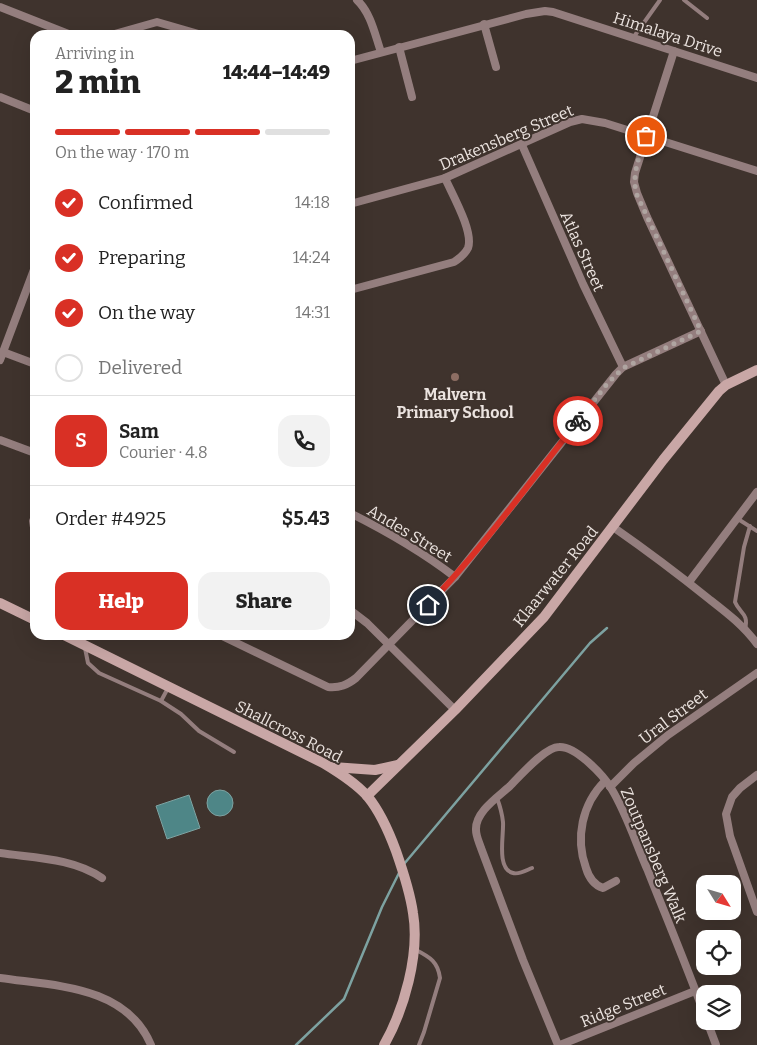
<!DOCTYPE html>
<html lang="en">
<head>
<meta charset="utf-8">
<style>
  body { margin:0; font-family:Bitter,serif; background:#f2f2f2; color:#222; height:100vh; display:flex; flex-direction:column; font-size:19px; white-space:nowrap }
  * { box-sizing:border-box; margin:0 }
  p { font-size:16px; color:#767676 }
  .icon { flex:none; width:28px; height:28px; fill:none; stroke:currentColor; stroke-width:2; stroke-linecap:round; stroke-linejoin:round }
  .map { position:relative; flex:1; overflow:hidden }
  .details { position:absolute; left:30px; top:30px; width:325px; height:610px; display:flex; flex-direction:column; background:#fff; border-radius:15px; box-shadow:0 5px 20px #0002 }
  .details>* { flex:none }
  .needle { width:32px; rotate:127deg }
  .tools { position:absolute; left:696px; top:875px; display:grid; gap:10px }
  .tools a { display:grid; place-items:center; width:45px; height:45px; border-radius:10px; background:#fff; box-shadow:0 5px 20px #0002; font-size:25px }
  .pin { position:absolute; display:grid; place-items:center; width:42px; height:42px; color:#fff; margin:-21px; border:2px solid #fff; border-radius:50%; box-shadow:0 1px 5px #0007 }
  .courier { position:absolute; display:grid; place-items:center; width:50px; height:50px; margin:-25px; border:4px solid #d93025; border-radius:50%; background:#fff; color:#222; box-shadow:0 1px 6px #0007 }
  .summary em { font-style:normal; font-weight:800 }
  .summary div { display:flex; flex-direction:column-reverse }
  .summary { display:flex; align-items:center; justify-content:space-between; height:85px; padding:0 25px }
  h1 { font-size:32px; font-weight:800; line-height:38px }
  .bar { display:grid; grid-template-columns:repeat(4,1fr); gap:8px 5px; align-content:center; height:60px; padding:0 25px }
  .bar i { height:6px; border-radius:4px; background:#e0e0e0 }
  .bar .current { background:#d93025 }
  .bar p { grid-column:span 4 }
  .line { display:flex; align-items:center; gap:12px; padding:0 25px; border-top:1px solid #e0e0e0 }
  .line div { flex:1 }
  .round { display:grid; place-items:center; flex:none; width:52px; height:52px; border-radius:15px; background:#f2f2f2 }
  ol { padding:0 25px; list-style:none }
  li { display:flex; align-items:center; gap:15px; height:55px }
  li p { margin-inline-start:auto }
  li .icon { padding:5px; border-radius:50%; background:#d93025; color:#fff; stroke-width:4 }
  li:last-child { color:#767676 }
  li i { width:28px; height:28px; border:2px solid #e0e0e0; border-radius:50% }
  .action { display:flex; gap:10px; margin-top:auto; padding:10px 25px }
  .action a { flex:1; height:58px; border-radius:15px; background:#d93025; color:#fff; font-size:20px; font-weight:800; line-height:58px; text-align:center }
  .action a+a { background:#f2f2f2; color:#222 }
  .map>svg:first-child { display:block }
</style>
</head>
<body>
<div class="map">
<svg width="757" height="1045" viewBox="0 0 757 1045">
  <rect width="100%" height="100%" fill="#3f332d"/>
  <g fill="#4e8687" stroke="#7da2a1">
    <circle cx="220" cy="803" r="13"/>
    <polygon points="189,795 200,828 167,839 156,806"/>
  </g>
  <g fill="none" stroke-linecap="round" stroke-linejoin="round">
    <g stroke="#7da2a1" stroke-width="2.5">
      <polyline points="404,864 590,643 607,628"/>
      <polyline points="296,1045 344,999 382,907 399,873"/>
    </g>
    <g stroke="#947e7e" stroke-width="4">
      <polyline points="684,0 707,18"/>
      <polyline points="633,38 660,0"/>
      <polyline points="738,519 757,531"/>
      <path d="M745,629C749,613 740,614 735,602L744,547L750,526"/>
      <polyline points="85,648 88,663 99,673 161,701 181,714 199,731 234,752"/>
      <polyline points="161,701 168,688"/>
      <path d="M497,798C500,806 502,813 503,822C504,835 496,869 513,873C519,875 527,870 532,868"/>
      <path d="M416,950C430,957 438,962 440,978L424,1032L419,1045"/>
    </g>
    <g stroke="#947e7e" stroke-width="8">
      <path d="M357,0C371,13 375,35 381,52"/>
      <polyline points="0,7 71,35"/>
      <polyline points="484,24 496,67"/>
      <polyline points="111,35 157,22 202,35"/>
      <polyline points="399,47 412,97"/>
      <polyline points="674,51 635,173 634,182 637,193 647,217 726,385"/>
      <polyline points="350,61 526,14 545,11 553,12 757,78"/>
      <polyline points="0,97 35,111"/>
      <polyline points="522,145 583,284 623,367"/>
      <polyline points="350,204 445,178 570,122 582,119 605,123 757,171"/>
      <path d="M350,290L454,262C460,258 465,254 468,248C474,232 452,194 445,178"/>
      <polyline points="3,352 35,364"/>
      <polyline points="0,360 35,267"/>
      <polyline points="0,440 35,453"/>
      <path d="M350,513C388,532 421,551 455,577"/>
      <polyline points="35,517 33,521 35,534"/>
      <path d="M613,527C646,550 678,574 709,599C727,613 744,626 757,644"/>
      <polyline points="689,582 757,492"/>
      <polyline points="350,610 367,623 455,710"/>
      <path d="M220,635L328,687C340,688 347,685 356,678L455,577L616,374L623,367L701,331"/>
      <polyline points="757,775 740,788 732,797 726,814 730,836 757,912"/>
      <path d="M605,781C582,804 575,838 586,868C589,878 594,885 603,888L616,881"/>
      <polyline points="610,787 634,763 668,735 757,673"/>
      <path d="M0,853C34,858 73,858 102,878"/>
      <path d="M0,978C54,986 126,985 151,1045"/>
      <polyline points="707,1021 716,1045"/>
      <path d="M558,1045L523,960L481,848C479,842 476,836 476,830C475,812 498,797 510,786C520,776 545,747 559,747C576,746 603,775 611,788C627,814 636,844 648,871C667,919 687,967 705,1016"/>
      <polyline points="560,1045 695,991"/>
    </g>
    <g stroke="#c9a7a6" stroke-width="10">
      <polyline points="0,603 35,620"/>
      <path d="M64,635L323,763C338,772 356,783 368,797C381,813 389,832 396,851C403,871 410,892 413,913C420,954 404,1010 384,1045"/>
      <polyline points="333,767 375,770 398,765"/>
      <polyline points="367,796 455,710 544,617 663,460 719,391 726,385 757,370"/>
    </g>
  </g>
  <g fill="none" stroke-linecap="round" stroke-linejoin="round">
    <path stroke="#afa5a1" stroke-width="5" stroke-dasharray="0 9" d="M578,421L607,384L623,368L701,331L636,193C632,172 640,155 646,136"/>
    <path stroke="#d93025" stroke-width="6" d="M428,605C483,548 529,483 578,421"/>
  </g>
  <circle fill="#8d6e63" stroke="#3f332d" stroke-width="2" cx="455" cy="377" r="5"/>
  <g text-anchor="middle" stroke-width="4" stroke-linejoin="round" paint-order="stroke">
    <g font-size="16" fill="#ebe3df" stroke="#3f332d">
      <text transform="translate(668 34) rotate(18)" y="6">Himalaya Drive</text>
      <text transform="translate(506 137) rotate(-23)" y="6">Drakensberg Street</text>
      <text transform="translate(583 251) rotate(66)" y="6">Atlas Street</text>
      <text transform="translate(410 533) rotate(31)" y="6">Andes Street</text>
      <text transform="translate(555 576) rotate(-51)" y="6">Klaarwater Road</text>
      <text transform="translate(673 716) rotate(-37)" y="6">Ural Street</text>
      <text transform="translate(289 731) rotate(27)" y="6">Shallcross Road</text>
      <text transform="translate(654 855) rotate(67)" y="6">Zoutpansberg Walk</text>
      <text transform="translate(623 1005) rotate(-22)" y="6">Ridge Street</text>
    </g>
    <g font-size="16" font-weight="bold" fill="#ebe3df" stroke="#3f332d">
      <text x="455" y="400">Malvern<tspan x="455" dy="18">Primary School</tspan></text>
    </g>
  </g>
</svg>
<div class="tools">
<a><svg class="needle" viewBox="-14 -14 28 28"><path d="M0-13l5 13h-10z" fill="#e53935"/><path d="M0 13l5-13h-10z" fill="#767676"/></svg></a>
<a><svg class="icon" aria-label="locate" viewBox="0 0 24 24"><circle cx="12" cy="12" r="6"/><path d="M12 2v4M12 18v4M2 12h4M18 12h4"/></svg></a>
<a><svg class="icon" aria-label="layers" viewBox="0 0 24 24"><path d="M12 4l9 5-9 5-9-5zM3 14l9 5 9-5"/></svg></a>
</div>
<div class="pin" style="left:646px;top:136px;background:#ea580c"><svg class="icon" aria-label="bag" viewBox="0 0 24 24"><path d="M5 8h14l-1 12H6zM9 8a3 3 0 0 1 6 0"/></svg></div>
<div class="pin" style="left:428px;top:605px;background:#1f2937"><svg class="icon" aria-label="home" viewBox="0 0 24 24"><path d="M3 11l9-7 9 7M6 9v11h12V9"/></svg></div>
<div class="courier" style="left:578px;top:421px"><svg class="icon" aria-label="bike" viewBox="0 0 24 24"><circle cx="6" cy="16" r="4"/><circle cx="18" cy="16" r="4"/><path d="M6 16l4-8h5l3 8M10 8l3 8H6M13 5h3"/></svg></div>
<section class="details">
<div class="summary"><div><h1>2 min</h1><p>Arriving in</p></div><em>14:44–14:49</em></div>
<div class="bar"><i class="current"></i><i class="current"></i><i class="current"></i><i></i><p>On the way · 170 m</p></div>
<ol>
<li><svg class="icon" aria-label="check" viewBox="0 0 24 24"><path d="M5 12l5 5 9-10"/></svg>Confirmed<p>14:18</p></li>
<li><svg class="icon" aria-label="check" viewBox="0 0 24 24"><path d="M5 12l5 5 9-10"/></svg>Preparing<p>14:24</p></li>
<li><svg class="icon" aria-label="check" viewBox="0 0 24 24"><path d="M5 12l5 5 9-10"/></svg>On the way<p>14:31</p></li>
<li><i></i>Delivered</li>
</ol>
<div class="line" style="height:90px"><b class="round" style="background:#d93025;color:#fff">S</b><div><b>Sam</b><p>Courier · 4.8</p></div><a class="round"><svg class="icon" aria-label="phone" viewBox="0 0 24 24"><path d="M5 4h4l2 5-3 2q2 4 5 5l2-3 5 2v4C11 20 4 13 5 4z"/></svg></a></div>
<div class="line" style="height:65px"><div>Order #4925</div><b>$5.43</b></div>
<div class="action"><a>Help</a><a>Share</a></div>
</section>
</div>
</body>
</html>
